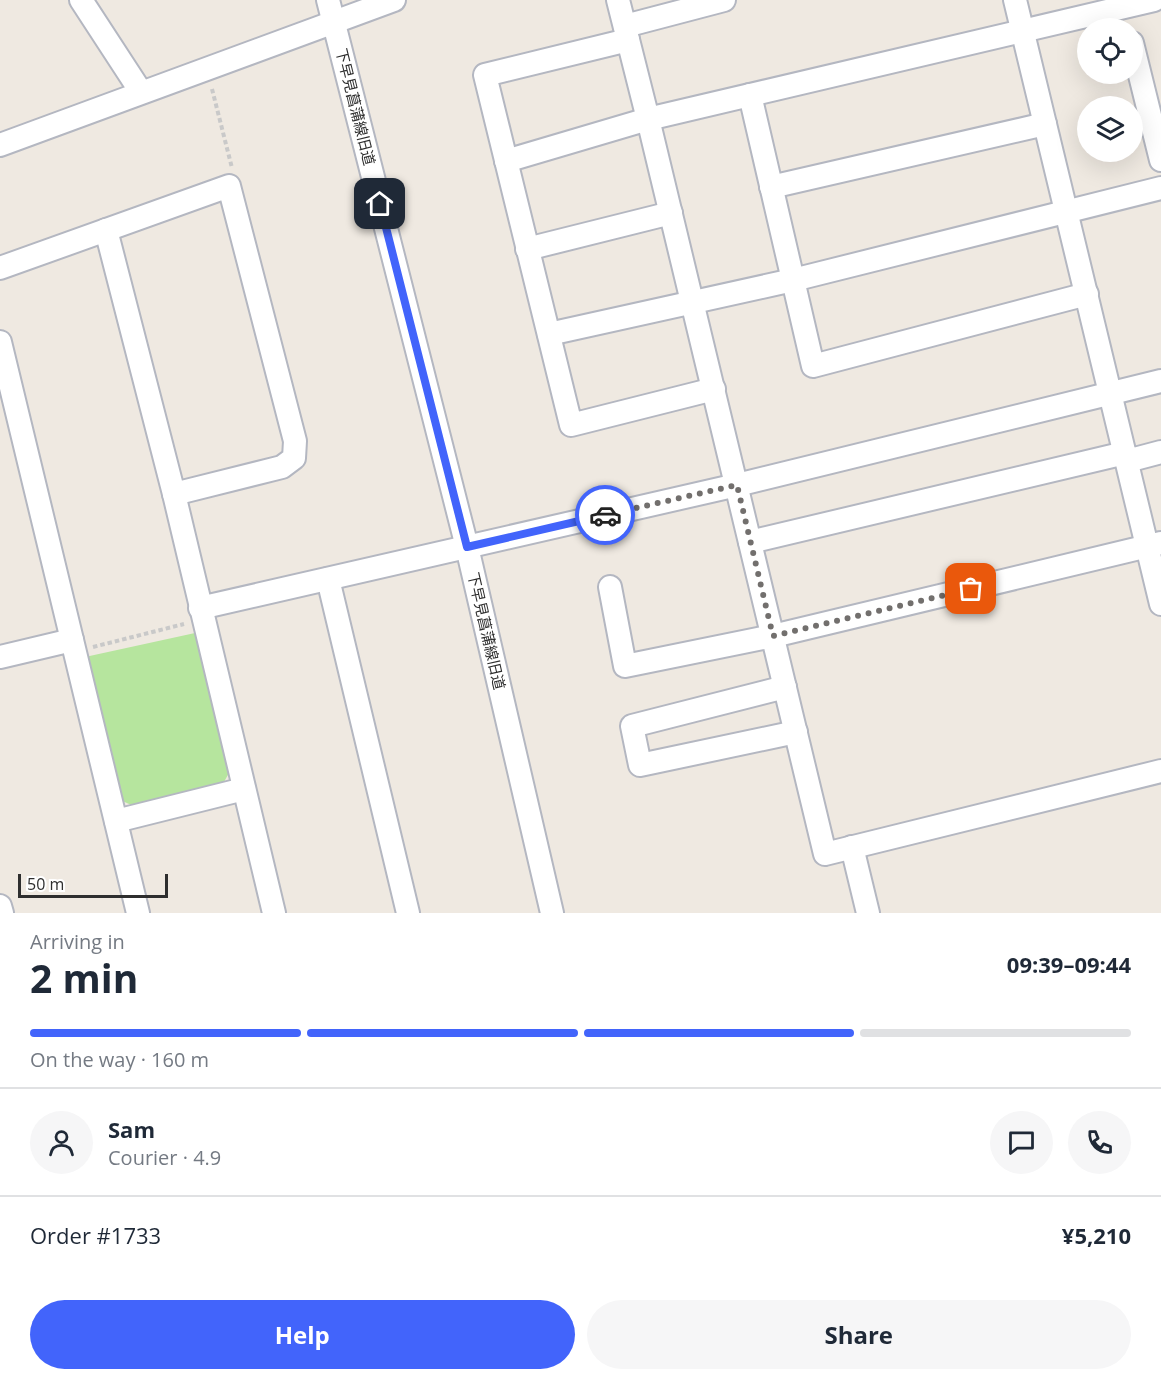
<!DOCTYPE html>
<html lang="en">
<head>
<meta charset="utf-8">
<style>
  body { margin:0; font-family:"Open Sans","Noto Sans JP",sans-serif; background:#f6f6f7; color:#1f2937; height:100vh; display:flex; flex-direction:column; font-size:22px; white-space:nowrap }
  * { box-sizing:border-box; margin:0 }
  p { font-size:20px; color:#747a83 }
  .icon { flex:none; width:33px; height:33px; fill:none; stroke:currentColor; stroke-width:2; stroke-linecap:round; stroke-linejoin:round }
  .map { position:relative; height:913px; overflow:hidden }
  .details { display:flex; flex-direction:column; background:#fff; flex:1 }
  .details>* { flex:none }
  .fabs { position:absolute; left:1077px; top:18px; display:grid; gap:12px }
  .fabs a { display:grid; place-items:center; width:66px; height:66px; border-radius:50%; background:#fff; box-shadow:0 6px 24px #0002; font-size:30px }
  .scale { position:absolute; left:18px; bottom:15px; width:150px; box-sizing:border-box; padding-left:6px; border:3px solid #2e2e2e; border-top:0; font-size:16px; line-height:21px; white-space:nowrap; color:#2e2e2e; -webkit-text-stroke:4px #fff; paint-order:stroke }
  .pin { position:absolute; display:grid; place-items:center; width:51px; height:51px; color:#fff; margin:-26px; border-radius:12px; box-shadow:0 3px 9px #0006 }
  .courier { position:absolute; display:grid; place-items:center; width:60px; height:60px; margin:-30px; border:4px solid #4264fb; border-radius:50%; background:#fff; color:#222; box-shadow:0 2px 8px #0007 }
  .head em { font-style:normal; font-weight:700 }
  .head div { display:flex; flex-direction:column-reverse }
  .head { display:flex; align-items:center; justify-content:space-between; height:102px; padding:0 30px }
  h1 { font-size:39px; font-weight:700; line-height:45px }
  .bar { display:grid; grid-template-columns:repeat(4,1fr); gap:9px 6px; align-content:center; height:72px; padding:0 30px }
  .bar i { height:8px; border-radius:4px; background:#e0e1e3 }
  .bar .active { background:#4264fb }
  .bar p { grid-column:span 4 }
  .line { display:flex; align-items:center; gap:15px; padding:0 30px; border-top:2px solid #e0e1e3 }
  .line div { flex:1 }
  .round { display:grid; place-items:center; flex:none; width:63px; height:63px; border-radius:32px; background:#f6f6f7 }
  .primary-button { display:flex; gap:12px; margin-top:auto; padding:12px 30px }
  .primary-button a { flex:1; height:69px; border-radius:36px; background:#4264fb; color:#fff; font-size:24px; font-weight:700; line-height:69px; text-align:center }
  .primary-button a+a { background:#f6f6f7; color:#1f2937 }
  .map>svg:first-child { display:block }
</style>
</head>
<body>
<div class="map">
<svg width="1161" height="913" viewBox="0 0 1161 913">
  <rect width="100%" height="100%" fill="#efe9e1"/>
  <polygon fill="#b6e59e" points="195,633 229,773 220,789 136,807 120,800 85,657"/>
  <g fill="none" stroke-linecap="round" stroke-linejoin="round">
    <defs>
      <g id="minor">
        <polyline points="81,0 141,92"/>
        <polyline points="328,0 467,547 552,913"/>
        <polyline points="618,0 648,119 825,854 1161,771"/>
        <polyline points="1015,0 1161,604"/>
        <polyline points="625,26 724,0"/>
        <polyline points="628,40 485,75 571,425 714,389"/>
        <polyline points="1132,43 1161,160"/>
        <polyline points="750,95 813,366 1087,294"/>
        <polyline points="0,145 394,0"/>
        <polyline points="506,161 648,119 1154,0"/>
        <polyline points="771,187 1045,124"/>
        <polyline points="106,230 174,494 274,913"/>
        <polyline points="527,249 671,213"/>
        <polyline points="0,268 229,186 295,441 294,458 282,467 174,494"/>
        <polyline points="549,334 793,280 1161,188"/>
        <polyline points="0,342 138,913"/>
        <polyline points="1127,461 1161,452"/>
        <polyline points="750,542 1125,453"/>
        <polyline points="328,579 408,913"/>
        <polyline points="610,587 625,666 773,636 1161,543"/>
        <polyline points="200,608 737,485 1161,381"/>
        <polyline points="0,657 72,640"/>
        <polyline points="785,687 632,726 640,765 796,732"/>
        <polyline points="116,821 244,789"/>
        <polyline points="852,847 868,913"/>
        <polyline points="0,906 2,913"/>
      </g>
    </defs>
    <use href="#minor" stroke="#b4b7c1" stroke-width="26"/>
    <g stroke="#c9c9c9" stroke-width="4" stroke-dasharray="4.5 3" stroke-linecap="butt">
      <polyline points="212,89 232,168"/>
      <polyline points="93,647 184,624"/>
    </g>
    <use href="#minor" stroke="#fff" stroke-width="22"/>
  </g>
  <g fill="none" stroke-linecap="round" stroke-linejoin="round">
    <polyline stroke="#726f6d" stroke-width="6" stroke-dasharray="0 10.8" points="605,515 737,485 773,636 971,589"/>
    <polyline stroke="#4264fb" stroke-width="8" points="380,204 467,547 605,515"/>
  </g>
  <g text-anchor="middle" stroke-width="5" stroke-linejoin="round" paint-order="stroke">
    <g font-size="15" fill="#2e2e2e" stroke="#fff">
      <text transform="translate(355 107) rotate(76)" y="5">下早見菖蒲線旧道</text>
      <text transform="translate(486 631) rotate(77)" y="5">下早見菖蒲線旧道</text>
    </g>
  </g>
</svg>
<div class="fabs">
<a><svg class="icon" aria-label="locate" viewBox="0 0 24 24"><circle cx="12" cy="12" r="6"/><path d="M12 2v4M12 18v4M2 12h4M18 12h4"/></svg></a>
<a><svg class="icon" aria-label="layers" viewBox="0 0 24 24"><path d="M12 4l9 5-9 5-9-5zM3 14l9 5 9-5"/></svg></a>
</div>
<div class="scale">50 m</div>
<div class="pin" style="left:971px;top:589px;background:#ea580c"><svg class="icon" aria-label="bag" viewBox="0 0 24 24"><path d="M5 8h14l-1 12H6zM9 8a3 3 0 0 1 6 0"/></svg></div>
<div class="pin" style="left:380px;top:204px;background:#1f2937"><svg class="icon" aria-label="home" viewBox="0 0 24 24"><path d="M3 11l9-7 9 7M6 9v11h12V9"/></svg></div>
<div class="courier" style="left:605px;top:515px"><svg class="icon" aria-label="car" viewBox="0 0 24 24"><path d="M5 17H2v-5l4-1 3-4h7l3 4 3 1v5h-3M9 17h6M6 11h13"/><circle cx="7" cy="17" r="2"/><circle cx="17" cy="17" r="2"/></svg></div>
</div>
<section class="details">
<div class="head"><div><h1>2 min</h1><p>Arriving in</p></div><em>09:39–09:44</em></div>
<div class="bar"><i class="active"></i><i class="active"></i><i class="active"></i><i></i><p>On the way · 160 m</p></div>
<div class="line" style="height:108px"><a class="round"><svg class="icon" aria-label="person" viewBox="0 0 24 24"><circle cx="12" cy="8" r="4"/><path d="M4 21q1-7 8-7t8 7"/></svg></a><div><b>Sam</b><p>Courier · 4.9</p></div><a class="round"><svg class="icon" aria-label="chat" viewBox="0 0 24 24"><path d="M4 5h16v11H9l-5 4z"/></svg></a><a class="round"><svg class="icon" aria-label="phone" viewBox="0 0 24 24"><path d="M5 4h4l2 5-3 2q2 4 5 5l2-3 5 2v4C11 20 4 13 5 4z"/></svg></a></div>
<div class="line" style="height:78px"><div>Order #1733</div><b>¥5,210</b></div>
<div class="primary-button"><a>Help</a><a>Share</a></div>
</section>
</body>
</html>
